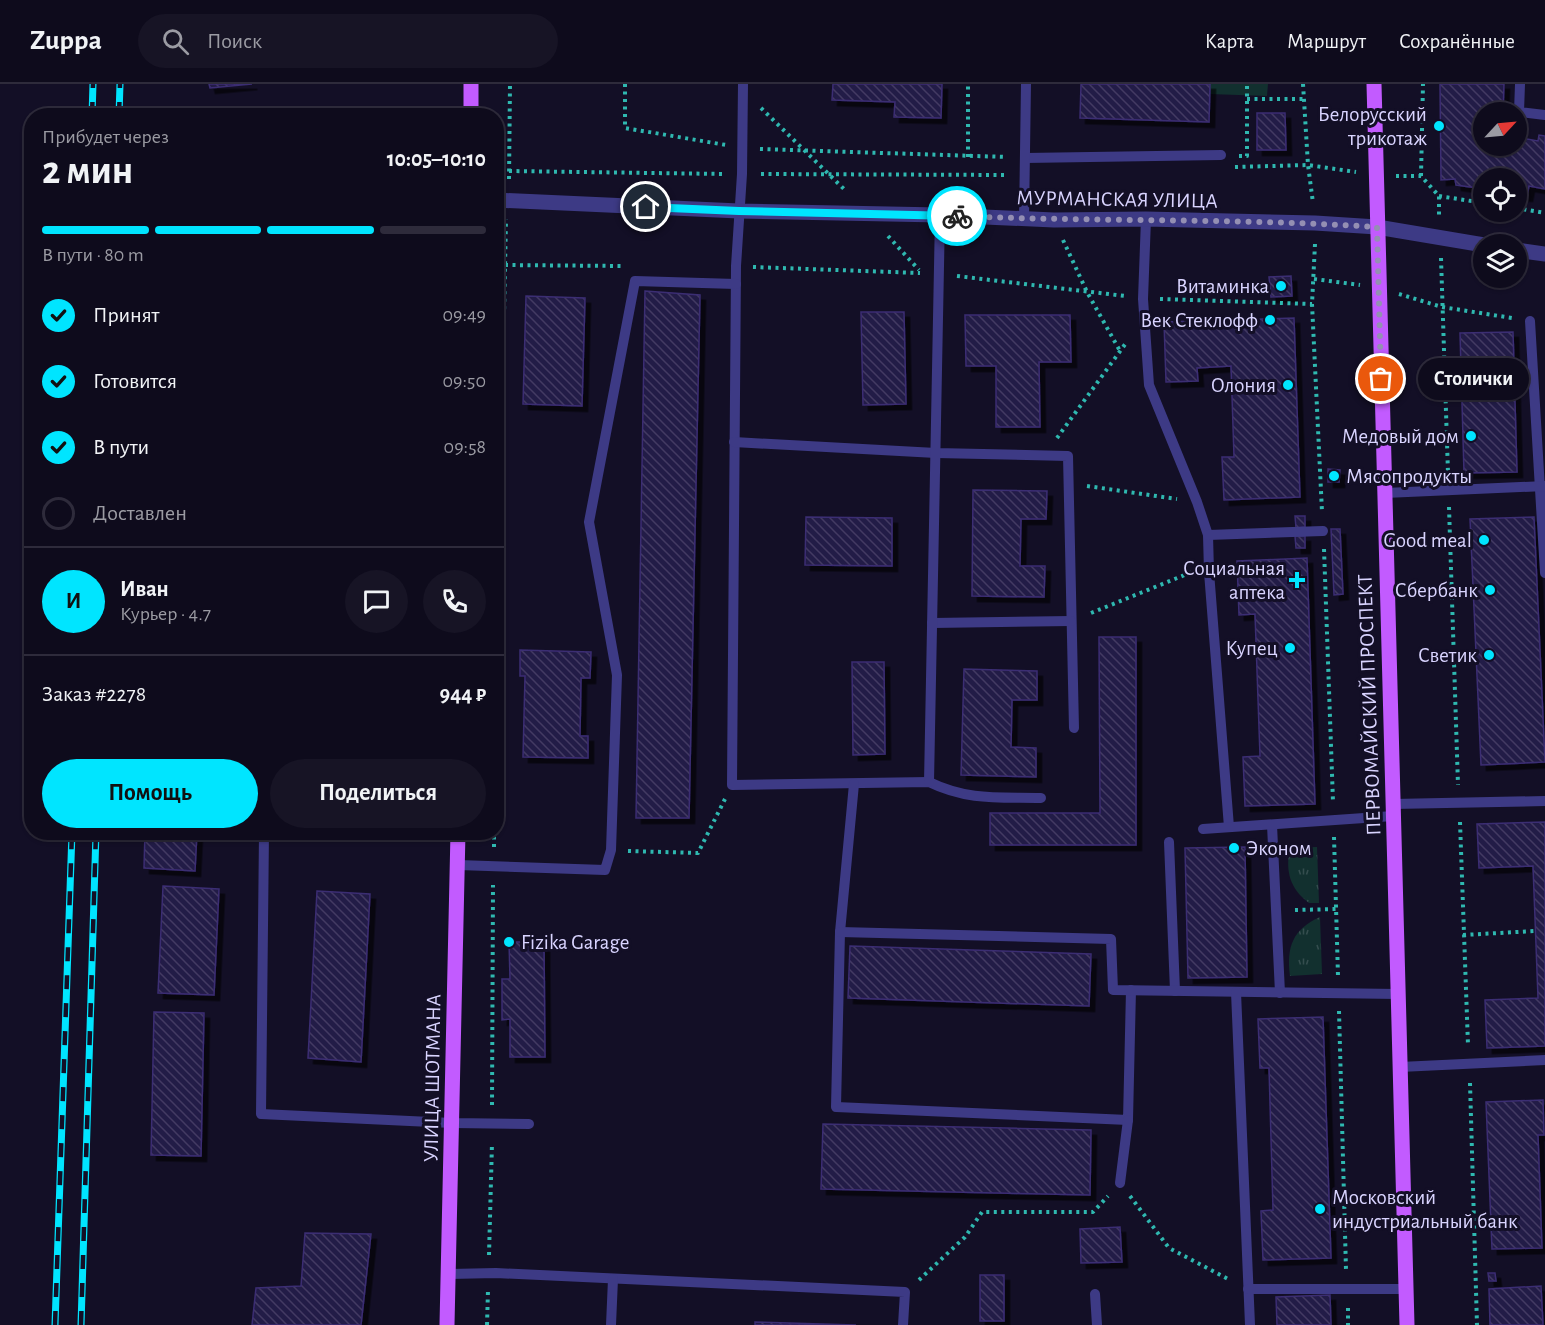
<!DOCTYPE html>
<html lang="ru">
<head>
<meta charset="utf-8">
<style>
  body { margin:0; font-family:"Alegreya Sans",sans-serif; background:#171425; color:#f1f3f6; height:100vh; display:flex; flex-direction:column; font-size:22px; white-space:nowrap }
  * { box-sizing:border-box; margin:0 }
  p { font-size:20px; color:#9b9ba3 }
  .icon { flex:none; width:33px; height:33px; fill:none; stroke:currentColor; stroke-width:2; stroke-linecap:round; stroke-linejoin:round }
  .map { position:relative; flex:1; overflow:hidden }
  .sheet { position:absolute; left:24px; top:24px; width:480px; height:732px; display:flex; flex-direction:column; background:#0e0b1c; border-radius:24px; box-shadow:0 2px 4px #0004,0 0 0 2px #2e2b3b }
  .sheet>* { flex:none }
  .needle { width:39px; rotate:64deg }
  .buttons { position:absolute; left:1473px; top:18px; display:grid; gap:12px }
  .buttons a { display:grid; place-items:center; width:54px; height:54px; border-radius:50%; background:#0e0b1c; box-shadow:0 2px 4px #0004,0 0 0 2px #2e2b3b; font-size:30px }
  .pin { position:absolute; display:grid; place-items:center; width:51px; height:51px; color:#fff; margin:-26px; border:3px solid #fff; border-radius:50%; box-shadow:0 2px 6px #0007 }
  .courier { position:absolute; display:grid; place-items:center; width:60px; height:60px; margin:-30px; border:4px solid #00e5ff; border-radius:50%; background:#fff; color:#222; box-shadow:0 2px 8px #0007 }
  .bubble { position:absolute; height:42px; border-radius:21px; background:#0e0b1c; box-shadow:0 2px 4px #0004,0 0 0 2px #2e2b3b; font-size:20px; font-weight:700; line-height:42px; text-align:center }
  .head em { font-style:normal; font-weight:700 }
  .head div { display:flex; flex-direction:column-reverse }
  .head { display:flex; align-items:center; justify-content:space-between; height:102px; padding:0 18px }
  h1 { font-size:39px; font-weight:700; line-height:45px }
  .bar { display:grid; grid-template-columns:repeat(4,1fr); gap:9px 6px; align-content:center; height:72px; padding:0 18px }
  .bar i { height:8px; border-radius:4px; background:#2e2b3b }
  .bar .current { background:#00e5ff }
  .bar p { grid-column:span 4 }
  .line { display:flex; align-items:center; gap:15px; padding:0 18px; border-top:2px solid #2e2b3b }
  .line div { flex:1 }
  .round { display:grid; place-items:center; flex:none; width:63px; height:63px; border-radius:32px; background:#171425 }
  ol { padding:0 18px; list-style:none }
  li { display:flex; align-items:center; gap:18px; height:66px }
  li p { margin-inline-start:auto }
  li .icon { padding:6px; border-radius:50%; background:#00e5ff; color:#111; stroke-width:4 }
  li:last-child { color:#9b9ba3 }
  li i { width:33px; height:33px; border:3px solid #2e2b3b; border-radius:50% }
  .action { display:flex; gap:12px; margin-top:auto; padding:12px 18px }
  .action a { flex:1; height:69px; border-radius:36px; background:#00e5ff; color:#111; font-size:24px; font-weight:700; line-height:69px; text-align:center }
  .action a+a { background:#171425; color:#f1f3f6 }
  header { display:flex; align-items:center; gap:36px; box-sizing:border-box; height:84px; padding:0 30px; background:#0e0b1c; border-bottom:2px solid #2e2b3b }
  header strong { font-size:28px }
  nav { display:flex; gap:33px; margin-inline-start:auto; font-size:21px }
  .search { width:420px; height:54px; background:#171425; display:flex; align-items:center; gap:15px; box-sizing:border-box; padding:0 21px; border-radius:33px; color:#9b9ba3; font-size:22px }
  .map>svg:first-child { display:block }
</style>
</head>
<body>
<header>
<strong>Zuppa</strong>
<div class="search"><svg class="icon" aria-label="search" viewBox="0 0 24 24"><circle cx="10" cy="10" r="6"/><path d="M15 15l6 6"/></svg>Поиск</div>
<nav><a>Карта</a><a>Маршрут</a><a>Сохранённые</a></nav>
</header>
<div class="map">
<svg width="1545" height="1241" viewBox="0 0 1545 1241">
  <defs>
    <pattern id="grass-tufts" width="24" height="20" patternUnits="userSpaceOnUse" patternTransform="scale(1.5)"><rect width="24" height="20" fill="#12302f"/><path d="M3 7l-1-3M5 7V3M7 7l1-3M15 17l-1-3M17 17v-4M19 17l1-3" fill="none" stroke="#344d4e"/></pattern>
    <pattern id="building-back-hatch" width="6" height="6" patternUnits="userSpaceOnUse" patternTransform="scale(1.5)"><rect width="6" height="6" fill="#241b47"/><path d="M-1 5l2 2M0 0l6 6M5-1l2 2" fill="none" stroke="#433b63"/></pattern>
    <filter id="shadow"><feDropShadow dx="5.5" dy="5.5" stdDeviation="0" flood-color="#0009"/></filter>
  </defs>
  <rect width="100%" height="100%" fill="#130f26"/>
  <g fill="url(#grass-tufts)">
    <path d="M1317,763L1319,819H1309C1290,805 1285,787 1290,764Z"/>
    <path d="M1320,833L1322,890L1290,892C1286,863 1293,845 1320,833Z"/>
  </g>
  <polygon fill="#12302f" points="1210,0 1268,0 1267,12 1209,10"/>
  <g fill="url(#building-back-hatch)" stroke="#3b2d73" stroke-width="1.5" filter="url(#shadow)">
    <polygon points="209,0 252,0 210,4"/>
    <polygon points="833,0 942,0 941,34 894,33 895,18 832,16"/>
    <polygon points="1081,0 1210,0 1209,38 1080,34"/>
    <polygon points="1440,0 1504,0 1503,28 1484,28 1484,62 1516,62 1516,53 1538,57 1539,51 1545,52 1545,105 1529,102 1527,112 1516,111 1516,94 1484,94 1484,105 1456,101 1455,95 1441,96"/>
    <polygon points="1257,29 1285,29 1286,66 1257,66"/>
    <polygon points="1291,192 1292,212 1271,213 1269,193"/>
    <polygon points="645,207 700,211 689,734 636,734"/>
    <polygon points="526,212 585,214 582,322 523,320"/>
    <polygon points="861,228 904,228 906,320 863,321"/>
    <polygon points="965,231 1070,231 1071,278 1039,278 1040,343 996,343 996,282 966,282"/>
    <polygon points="1294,234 1300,413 1224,416 1222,373 1234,373 1231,282 1197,284 1198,297 1166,298 1164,238"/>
    <polygon points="1513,248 1517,388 1464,389 1460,249"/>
    <polygon points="1328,385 1340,386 1339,398 1328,398"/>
    <polygon points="973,406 1047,407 1046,435 1021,435 1020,482 1045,482 1044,513 972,512"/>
    <polygon points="1295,432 1305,432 1305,443 1296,444"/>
    <polygon points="806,433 892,434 892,482 805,481"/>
    <polygon points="1534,433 1545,678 1481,681 1470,435"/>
    <polygon points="1331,445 1340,445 1343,510 1334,511"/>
    <polygon points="1295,452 1305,452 1305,464 1296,464"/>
    <polygon points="1307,474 1315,720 1245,722 1243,673 1260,672 1255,530 1239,531 1237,477"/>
    <polygon points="1099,553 1136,553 1136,761 990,761 990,729 1100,729"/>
    <polygon points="520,566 591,568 590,594 581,594 580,652 588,652 588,674 523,673 525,592 520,592"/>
    <polygon points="852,578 884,578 885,670 853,671"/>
    <polygon points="964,585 1037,587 1037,616 1012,616 1011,663 1036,664 1036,693 961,691"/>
    <polygon points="1545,738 1545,962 1487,964 1485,916 1538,914 1533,782 1479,784 1477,740"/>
    <polygon points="145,748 197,748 195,787 144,784"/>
    <polygon points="1245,763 1247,893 1188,894 1185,764"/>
    <polygon points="163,802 219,805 214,911 158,909"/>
    <polygon points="317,807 370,810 361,978 308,974"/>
    <polygon points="509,858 544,858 545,973 510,973 510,935 502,936 502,895 510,895"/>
    <polygon points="850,862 1091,870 1089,922 848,914"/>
    <polygon points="154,928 204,929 201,1072 151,1071"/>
    <polygon points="1323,933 1331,1174 1263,1176 1261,1127 1273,1126 1269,984 1260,984 1258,935"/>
    <polygon points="1543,1016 1544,1051 1538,1051 1542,1164 1492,1165 1486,1018"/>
    <polygon points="823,1040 1091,1046 1090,1111 821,1105"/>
    <polygon points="1120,1143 1122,1178 1081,1179 1080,1145"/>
    <polygon points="305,1149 371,1150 361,1241 252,1241 256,1204 301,1202"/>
    <polygon points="1488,1189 1495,1189 1496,1197 1489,1197"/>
    <rect x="980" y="1191" width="24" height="46"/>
    <polygon points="1541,1202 1543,1241 1490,1241 1489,1205"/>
    <polygon points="1330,1211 1331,1241 1277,1241 1276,1213"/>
    <polygon points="755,1238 856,1241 755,1241"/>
  </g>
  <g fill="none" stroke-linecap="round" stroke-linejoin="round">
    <g stroke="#2fb8b0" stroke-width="4" stroke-dasharray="3 4.5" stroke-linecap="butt">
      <polyline points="625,0 625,44 726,61"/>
      <polyline points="1303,0 1308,81 1313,119"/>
      <polyline points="1247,15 1304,15"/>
      <polyline points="761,24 846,107"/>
      <polyline points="760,65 1007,73"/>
      <polyline points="1239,72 1247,72 1247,0"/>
      <polyline points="968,73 968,0"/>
      <polyline points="1235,83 1308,81 1356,88"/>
      <polyline points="509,87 724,90"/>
      <polyline points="761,90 1006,91"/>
      <polyline points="1396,92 1421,92 1439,112 1439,134"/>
      <polyline points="1421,92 1423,0"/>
      <polyline points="509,95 510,0"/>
      <polyline points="1439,112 1484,119"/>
      <polyline points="1516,124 1545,129"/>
      <polyline points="888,152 919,186"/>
      <polyline points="1063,156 1087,208 1120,267"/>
      <polyline points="1315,160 1312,220 1322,428"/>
      <polyline points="1441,174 1448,389"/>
      <polyline points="505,181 623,182"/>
      <polyline points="753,183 920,189"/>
      <polyline points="957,192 1125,212"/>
      <polyline points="1314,195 1360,201"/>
      <polyline points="1399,210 1442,223 1512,234"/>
      <polyline points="1160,215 1312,220"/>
      <polyline points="1057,354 1126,259"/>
      <polyline points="1087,402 1177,415"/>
      <polyline points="1449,423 1458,701"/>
      <polyline points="1324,465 1333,718"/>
      <polyline points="1091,529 1192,488"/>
      <polyline points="496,615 506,135"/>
      <polyline points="1460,738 1468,961"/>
      <polyline points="1334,753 1338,892"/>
      <polyline points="494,763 494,748"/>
      <polyline points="628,767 698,769 725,715"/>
      <polyline points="1295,826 1336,825"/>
      <polyline points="1463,851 1535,847"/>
      <polyline points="1339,927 1346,1186"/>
      <polyline points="1470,999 1477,1241"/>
      <polyline points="492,1021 493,801"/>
      <polyline points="1130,1112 1169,1164 1230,1196"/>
      <polyline points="489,1171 492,1059"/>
      <polyline points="919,1196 965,1153 982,1128 1093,1128 1108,1112"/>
      <polyline points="1348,1224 1348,1241"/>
      <polyline points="487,1241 488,1206"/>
    </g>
    <g stroke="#3d3a85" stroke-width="10">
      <path d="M743,0L742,90L736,182L732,701L929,698C968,717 1000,713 1041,714"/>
      <polyline points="1520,0 1519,28 1545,31"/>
      <polyline points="1025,74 1221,71"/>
      <polyline points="1024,135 1026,0"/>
      <polyline points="1146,135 1143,215 1149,301 1197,418 1208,451 1209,488 1229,743"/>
      <polyline points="1530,237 1545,489"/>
      <polyline points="734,358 936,369 1068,372 1074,644"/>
      <polyline points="1385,409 1545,402"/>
      <polyline points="1208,451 1323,447"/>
      <polyline points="932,539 1071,537"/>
      <polyline points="929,698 940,131"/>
      <polyline points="854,700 840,848 836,1023 1128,1036 1131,906"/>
      <polyline points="1393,720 1545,717"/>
      <polyline points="1272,741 1280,909"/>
      <polyline points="1203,745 1393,732"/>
      <polyline points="264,748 261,1030 452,1039 529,1040"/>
      <polyline points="1169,758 1175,907"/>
      <polyline points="458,781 605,786 611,766 617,591 589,438 635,197 736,200"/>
      <polyline points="840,848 1111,855 1113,906 1398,910"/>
      <polyline points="1236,908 1250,1241"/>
      <polyline points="1400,983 1545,976"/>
      <polyline points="1120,1099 1128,1036"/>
      <polyline points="450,1190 496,1189 905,1208 903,1241"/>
      <polyline points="1248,1205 1406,1205"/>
      <polyline points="1095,1210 1097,1241"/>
      <polyline points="611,1241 613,1195"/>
    </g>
    <polyline stroke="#3d3a85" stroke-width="15" points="496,116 739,127 940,131 1054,136 1146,135 1315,139 1377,143"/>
    <g stroke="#3d3a85" stroke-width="15">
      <polyline points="1377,143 1484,161"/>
      <polyline points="1516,166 1545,170"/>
    </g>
    <g stroke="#c25bff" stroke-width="15">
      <polyline points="1374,0 1407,1241"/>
      <polyline points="471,32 471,0"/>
      <polyline points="447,1241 458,748"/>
    </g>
    <defs>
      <g id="rail">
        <polyline points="92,32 93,0"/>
        <polyline points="119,32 120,0"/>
        <polyline points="55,1241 72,748"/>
        <polyline points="81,1241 96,748"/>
      </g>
    </defs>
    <use href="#rail" stroke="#00e5ff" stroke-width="7"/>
    <use href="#rail" stroke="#130f26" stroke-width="4.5" stroke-dasharray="14" stroke-linecap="butt"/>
  </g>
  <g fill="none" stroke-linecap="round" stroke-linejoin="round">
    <path stroke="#948fb3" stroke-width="6" stroke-dasharray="0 10.8" d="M957,132C1097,138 1237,134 1377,143L1381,295"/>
    <polyline stroke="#00e5ff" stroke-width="8" points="646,123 739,127 957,132"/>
  </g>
  <g fill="#00e5ff" stroke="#130f26" stroke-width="2">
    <circle cx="1439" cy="42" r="6"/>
    <circle cx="1281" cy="202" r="6"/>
    <circle cx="1270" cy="236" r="6"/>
    <circle cx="1288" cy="301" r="6"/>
    <circle cx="1471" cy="352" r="6"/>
    <circle cx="1334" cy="392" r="6"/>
    <circle cx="1484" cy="456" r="6"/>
    <path d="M1294 487h6v6h6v6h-6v6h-6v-6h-6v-6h6z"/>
    <circle cx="1490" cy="506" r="6"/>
    <circle cx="1290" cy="564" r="6"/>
    <circle cx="1489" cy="571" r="6"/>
    <circle cx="1234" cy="764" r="6"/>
    <circle cx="509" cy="858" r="6"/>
    <circle cx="1320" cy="1125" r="6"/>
  </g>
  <g text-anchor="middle" stroke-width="6" stroke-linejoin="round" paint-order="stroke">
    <g font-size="21" fill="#d9d4ff" stroke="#130f26" text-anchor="end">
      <text x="1427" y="37">Белорусский<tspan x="1427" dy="24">трикотаж</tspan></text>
      <text x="1269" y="209">Витаминка</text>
      <text x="1258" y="243">Век Стеклофф</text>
      <text x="1276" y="308">Олония</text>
      <text x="1459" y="359">Медовый дом</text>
      <text x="1346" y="399" text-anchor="start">Мясопродукты</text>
      <text x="1472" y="463">Good meal</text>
      <text x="1285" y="491">Социальная<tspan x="1285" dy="24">аптека</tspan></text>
      <text x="1478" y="513">Сбербанк</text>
      <text x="1278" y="571">Купец</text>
      <text x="1477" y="578">Светик</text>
      <text x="1246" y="771" text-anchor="start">Эконом</text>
      <text x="521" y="865" text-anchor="start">Fizika Garage</text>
      <text x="1332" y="1120" text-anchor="start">Московский<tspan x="1332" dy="24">индустриальный банк</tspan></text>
    </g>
    <g font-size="21" fill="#d9d4ff" stroke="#130f26">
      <text transform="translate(1117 115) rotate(1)" y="7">МУРМАНСКАЯ УЛИЦА</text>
      <text transform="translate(1369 621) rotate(-92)" y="7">ПЕРВОМАЙСКИЙ ПРОСПЕКТ</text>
      <text transform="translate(432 994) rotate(-89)" y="7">УЛИЦА ШОТМАНА</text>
    </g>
  </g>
</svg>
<div class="buttons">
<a><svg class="needle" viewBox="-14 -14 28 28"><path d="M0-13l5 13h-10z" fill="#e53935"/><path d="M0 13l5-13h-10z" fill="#9b9ba3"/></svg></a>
<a><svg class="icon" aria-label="locate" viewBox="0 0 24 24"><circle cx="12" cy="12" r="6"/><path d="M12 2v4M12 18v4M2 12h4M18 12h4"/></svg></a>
<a><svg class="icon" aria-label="layers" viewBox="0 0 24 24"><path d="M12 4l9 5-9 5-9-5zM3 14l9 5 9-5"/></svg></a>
</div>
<div class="pin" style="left:1381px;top:295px;background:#ea580c"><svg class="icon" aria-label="bag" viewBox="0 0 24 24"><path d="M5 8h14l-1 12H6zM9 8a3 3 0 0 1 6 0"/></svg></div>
<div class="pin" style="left:646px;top:123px;background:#1f2937"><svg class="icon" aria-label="home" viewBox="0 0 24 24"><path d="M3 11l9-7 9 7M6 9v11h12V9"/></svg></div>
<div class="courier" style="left:957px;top:132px"><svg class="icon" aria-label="bike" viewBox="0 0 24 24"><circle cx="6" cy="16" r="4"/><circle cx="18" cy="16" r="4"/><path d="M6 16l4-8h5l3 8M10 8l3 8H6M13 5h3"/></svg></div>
<div class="bubble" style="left:1418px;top:274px;width:111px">Столички</div>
<section class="sheet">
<div class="head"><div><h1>2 мин</h1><p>Прибудет через</p></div><em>10:05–10:10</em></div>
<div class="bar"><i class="current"></i><i class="current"></i><i class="current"></i><i></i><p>В пути · 80 m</p></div>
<ol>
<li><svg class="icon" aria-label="check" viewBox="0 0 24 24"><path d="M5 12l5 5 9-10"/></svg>Принят<p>09:49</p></li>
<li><svg class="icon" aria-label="check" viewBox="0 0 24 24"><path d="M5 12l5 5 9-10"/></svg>Готовится<p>09:50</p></li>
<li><svg class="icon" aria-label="check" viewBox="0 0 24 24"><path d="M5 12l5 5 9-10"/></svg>В пути<p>09:58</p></li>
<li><i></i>Доставлен</li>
</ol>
<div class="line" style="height:108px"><b class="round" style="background:#00e5ff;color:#111">И</b><div><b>Иван</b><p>Курьер · 4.7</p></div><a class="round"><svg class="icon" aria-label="chat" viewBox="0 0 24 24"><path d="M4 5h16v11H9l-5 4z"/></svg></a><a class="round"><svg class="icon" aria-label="phone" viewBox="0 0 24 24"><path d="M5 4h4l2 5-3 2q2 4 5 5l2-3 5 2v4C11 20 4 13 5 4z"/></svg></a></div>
<div class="line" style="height:78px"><div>Заказ #2278</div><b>944 ₽</b></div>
<div class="action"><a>Помощь</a><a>Поделиться</a></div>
</section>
</div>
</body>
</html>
